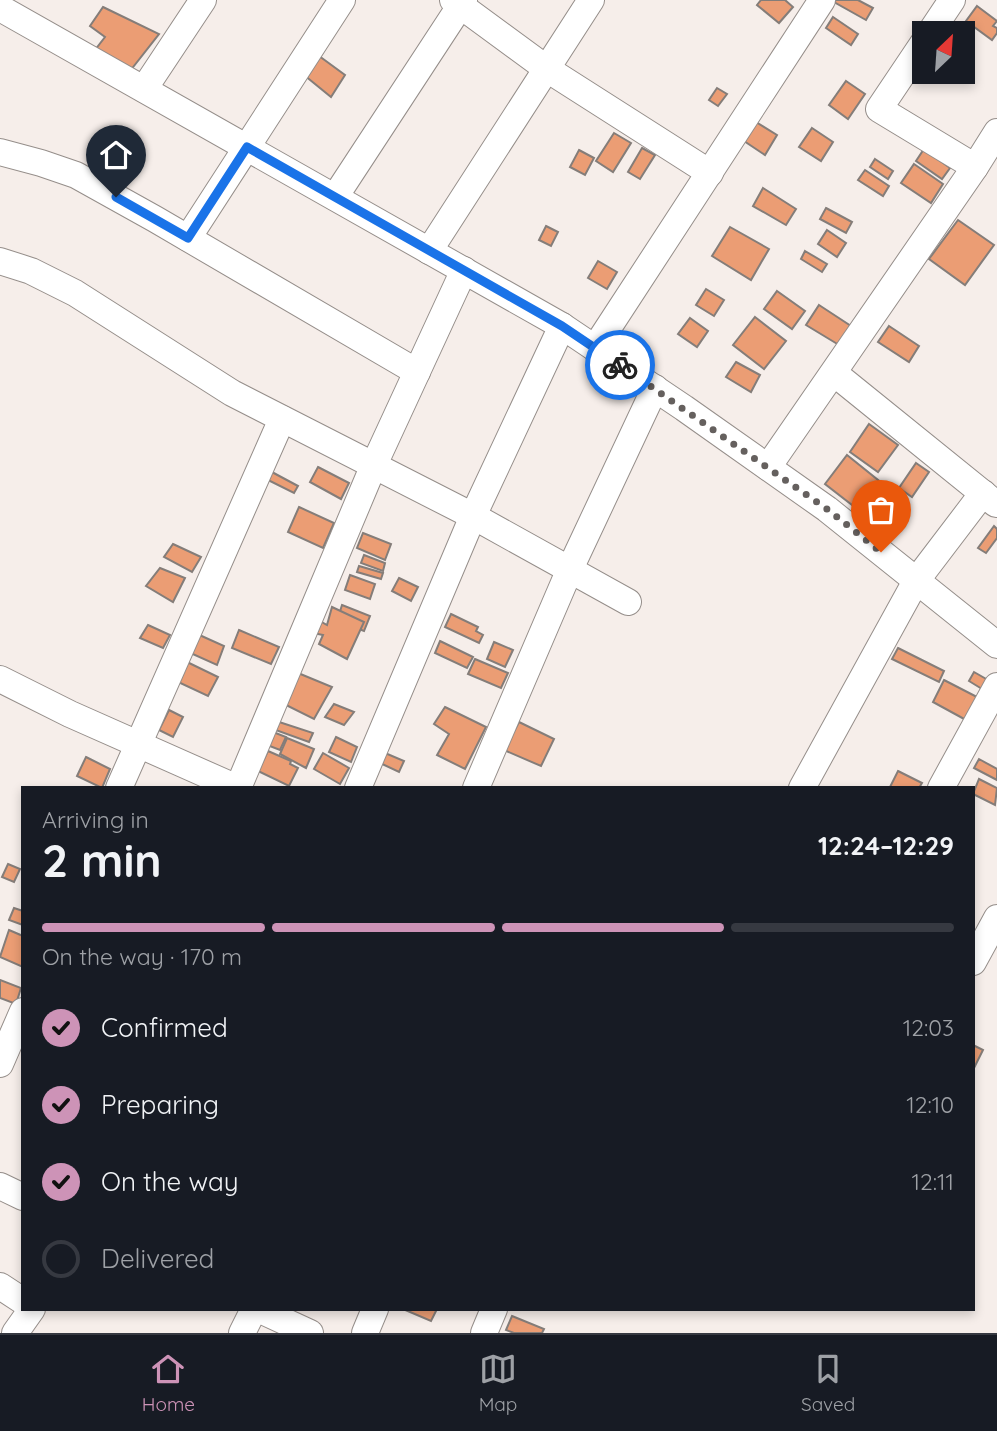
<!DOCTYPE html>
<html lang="en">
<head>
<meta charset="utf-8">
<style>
  body { margin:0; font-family:Quicksand,sans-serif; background:#20242c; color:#f1f3f6; height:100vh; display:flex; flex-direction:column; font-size:26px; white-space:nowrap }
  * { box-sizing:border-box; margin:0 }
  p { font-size:23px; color:#9ea1a6 }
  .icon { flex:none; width:38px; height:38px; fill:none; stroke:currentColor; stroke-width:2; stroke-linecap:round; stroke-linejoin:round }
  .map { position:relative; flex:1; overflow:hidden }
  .panel { position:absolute; left:21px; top:786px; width:954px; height:525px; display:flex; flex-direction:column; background:#171b24; border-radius:0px; box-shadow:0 4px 10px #0003 }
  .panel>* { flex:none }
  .needle { width:46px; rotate:25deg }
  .tools { position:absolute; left:912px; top:21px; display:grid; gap:14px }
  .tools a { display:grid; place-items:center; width:63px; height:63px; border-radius:0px; background:#171b24; box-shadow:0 4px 10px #0003; font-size:35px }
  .pin { position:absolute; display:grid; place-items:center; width:60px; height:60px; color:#fff; margin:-72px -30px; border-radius:50% 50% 50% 0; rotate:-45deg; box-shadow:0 0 7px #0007 }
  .pin .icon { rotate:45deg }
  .courier { position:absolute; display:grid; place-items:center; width:70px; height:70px; margin:-35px; border:5px solid #1a73e8; border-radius:50%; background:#fff; color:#222; box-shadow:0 2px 9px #0007 }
  .headline em { font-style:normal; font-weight:700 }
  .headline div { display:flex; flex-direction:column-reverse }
  .headline { display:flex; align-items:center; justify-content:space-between; height:119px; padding:0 21px }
  h1 { font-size:46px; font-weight:700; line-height:52px }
  .bar { display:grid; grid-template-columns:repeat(4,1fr); gap:10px 7px; align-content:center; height:84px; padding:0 21px }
  .bar i { height:9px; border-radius:5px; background:#363941 }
  .bar .active { background:#cd93b7 }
  .bar p { grid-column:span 4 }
  ol { padding:0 21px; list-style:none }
  li { display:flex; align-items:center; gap:21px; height:77px }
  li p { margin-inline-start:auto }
  li .icon { padding:7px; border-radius:50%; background:#cd93b7; color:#111; stroke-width:4 }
  li:last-child { color:#9ea1a6 }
  li i { width:38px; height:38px; border:4px solid #363941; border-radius:50% }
  .dock { display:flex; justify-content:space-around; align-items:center; height:98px; border-top:2px solid #363941; background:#171b24; font-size:19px; color:#9ea1a6 }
  .dock a { display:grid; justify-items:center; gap:4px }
  .dock .active { color:#cd93b7 }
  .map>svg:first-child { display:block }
</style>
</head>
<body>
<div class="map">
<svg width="997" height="1333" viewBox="0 0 997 1333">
  <rect width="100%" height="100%" fill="#f6eeea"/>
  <g fill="#eb9d74" stroke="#847d79" stroke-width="2">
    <polygon points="761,0 785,0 793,7 779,23 757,5"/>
    <polygon points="836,0 858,0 873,8 866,20 834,2"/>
    <polygon points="977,6 997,21 993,26 997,28 997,33 992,40 966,21"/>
    <polygon points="103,7 159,34 130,71 95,50 105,37 90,26"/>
    <polygon points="833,17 858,34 851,45 826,28"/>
    <polygon points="315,53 345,75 331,97 304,75"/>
    <polygon points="846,81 865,94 848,119 829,105"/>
    <polygon points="717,88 727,94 718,106 709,100"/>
    <polygon points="756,122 777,135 765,155 744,141"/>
    <polygon points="812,128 833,142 821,161 799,147"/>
    <polygon points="614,133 631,143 613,172 596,161"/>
    <polygon points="642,148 655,155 640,179 628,172"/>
    <polygon points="924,149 950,168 942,179 916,161"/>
    <polygon points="579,150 594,158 585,175 570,167"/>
    <polygon points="875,159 893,171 888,179 870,167"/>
    <polygon points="914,164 943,184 931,203 901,183"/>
    <polygon points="865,170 889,186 883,196 858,180"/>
    <polygon points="763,188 796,209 786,225 753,206"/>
    <polygon points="826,208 852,222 846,233 820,219"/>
    <polygon points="958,220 994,245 965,285 929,259"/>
    <polygon points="546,226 558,232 551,246 539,240"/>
    <polygon points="730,227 769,249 751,280 712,256"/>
    <polygon points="827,230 846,243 837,257 818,244"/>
    <polygon points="805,251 827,264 822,272 801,259"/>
    <polygon points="598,261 617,272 607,289 588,278"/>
    <polygon points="706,289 724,300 714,316 696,305"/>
    <polygon points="777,291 805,311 792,329 764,309"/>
    <polygon points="819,305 851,326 839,345 806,325"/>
    <polygon points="755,317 786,341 764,369 733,345"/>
    <polygon points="690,318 708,331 697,347 678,334"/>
    <polygon points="889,326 919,346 909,362 878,342"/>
    <polygon points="736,362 760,375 751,392 726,377"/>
    <polygon points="869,424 898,445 878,472 850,452"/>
    <polygon points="847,455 883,484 861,512 825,484"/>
    <polygon points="916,463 929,472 912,497 899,488"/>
    <polygon points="318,467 349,483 341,499 310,482"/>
    <polygon points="270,471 298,486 294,493 266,479"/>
    <polygon points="883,494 897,503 888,516 875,506"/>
    <polygon points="299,507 334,523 323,548 288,532"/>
    <polygon points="994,526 997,529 997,538 986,553 978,548"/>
    <polygon points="363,533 391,544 385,560 357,548"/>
    <polygon points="173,544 201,557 192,572 164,557"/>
    <polygon points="364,555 385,563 383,571 361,563"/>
    <polygon points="359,566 383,573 381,579 357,572"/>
    <polygon points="160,568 185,578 173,602 146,586"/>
    <polygon points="350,575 375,584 370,599 345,590"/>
    <polygon points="399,578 418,587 411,601 392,591"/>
    <polygon points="342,605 370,616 364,631 337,621"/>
    <polygon points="332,607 364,622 347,659 319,644 323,635 313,633 318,620 327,625"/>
    <polygon points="451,614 478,627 476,631 483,635 479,643 445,627"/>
    <polygon points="148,625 170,635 163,648 140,638"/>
    <polygon points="239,630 279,647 271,664 232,648"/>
    <polygon points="195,633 224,646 217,665 186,651"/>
    <polygon points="440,641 473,657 467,668 435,653"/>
    <polygon points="494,642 513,650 505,667 487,659"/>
    <polygon points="898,648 944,671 939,682 892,659"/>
    <polygon points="475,659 508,673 501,688 468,674"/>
    <polygon points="185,661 218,677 208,696 176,681"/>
    <polygon points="974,672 988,680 982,689 969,681"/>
    <polygon points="298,673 332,687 314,719 284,704"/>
    <polygon points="944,680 977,697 966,720 933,702"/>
    <polygon points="334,704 354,712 344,725 325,717"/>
    <polygon points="445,707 486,727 465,769 437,755 449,734 434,724"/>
    <polygon points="169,710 183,717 173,737 159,730"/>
    <polygon points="273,720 313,733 309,742 270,728"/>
    <polygon points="519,722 554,739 541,766 504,750"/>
    <polygon points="273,732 286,737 280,750 267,745"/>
    <polygon points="336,737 357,747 351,762 329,752"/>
    <polygon points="287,738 314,749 306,768 280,754"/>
    <polygon points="268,751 291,761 290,764 298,768 289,786 258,771"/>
    <polygon points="323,753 349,768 340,784 314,769"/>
    <polygon points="385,753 404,761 399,772 380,763"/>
    <polygon points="86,757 110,769 102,788 77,776"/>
    <polygon points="979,759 997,769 997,780 974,768"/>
    <polygon points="898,771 922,783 919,788 890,787"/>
    <polygon points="979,779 997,788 995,805 973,794"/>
    <polygon points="8,864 20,869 14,882 2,877"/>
    <polygon points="14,908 23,911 23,925 9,920"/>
    <polygon points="9,930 23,936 23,967 0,957"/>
    <polygon points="0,980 21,988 16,1004 0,998"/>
    <polygon points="973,1045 983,1050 973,1070"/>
    <polygon points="403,1309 437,1309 431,1321"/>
    <polygon points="512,1316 544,1329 542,1333 514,1333 506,1330"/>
  </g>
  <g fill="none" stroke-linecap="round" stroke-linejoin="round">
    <defs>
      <g id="street">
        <polyline points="453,0 547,69 710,173"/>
        <polyline points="0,8 562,326 684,408 827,509 997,645"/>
        <polyline points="930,33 952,0"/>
        <polyline points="924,42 879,109 975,167 997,132"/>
        <polyline points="144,89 203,0"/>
        <polyline points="0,152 41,163 76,175 155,219 417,372"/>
        <polyline points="335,197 464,0"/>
        <polyline points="188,238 342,0"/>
        <polyline points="429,251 591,0"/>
        <polyline points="0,261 31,271 75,293 232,393 473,516 628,602"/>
        <polyline points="595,348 822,0"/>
        <polyline points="834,373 996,504"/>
        <polyline points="768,467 975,167"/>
        <polyline points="0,679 70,714 237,788"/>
        <polyline points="119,788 282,419"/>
        <polyline points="238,788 373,467 464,270"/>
        <polyline points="358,788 473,516 562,326"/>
        <polyline points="476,788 570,569 655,388"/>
        <polyline points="802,788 916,581 983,493"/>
        <polyline points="941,788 997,686"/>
        <polyline points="973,962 997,918"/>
        <polyline points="0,1064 23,1011"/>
        <polyline points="0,1186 23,1197"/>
        <polyline points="0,1286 23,1301"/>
        <polyline points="258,1309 310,1333"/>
        <polyline points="15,1333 32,1309"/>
        <polyline points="242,1333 254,1309"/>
        <polyline points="365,1333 375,1309"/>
        <polyline points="484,1333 494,1309"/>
      </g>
    </defs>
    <use href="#street" stroke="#958e8a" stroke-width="28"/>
    <use href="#street" stroke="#fff" stroke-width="26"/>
  </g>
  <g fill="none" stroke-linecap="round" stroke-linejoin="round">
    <polyline stroke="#65605e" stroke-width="7" stroke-dasharray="0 12.6" points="620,365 827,509 881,552"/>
    <polyline stroke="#1a73e8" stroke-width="9" points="116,197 188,238 247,147 562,326 620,365"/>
  </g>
</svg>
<div class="tools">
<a><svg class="needle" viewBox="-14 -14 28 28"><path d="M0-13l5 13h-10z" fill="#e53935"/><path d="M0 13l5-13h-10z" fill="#9ea1a6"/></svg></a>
</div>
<div class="pin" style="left:881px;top:552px;background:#ea580c"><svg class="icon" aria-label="bag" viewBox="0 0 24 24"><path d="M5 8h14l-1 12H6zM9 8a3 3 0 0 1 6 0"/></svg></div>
<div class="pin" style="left:116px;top:197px;background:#1f2937"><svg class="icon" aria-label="home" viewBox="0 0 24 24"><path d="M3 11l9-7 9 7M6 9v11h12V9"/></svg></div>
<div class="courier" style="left:620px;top:365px"><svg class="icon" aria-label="bike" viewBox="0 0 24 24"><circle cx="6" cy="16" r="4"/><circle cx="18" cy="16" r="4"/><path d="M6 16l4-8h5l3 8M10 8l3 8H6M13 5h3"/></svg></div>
<section class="panel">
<div class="headline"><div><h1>2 min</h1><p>Arriving in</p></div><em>12:24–12:29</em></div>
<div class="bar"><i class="active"></i><i class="active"></i><i class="active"></i><i></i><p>On the way · 170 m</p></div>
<ol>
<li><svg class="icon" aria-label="check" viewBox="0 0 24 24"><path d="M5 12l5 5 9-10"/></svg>Confirmed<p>12:03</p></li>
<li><svg class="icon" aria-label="check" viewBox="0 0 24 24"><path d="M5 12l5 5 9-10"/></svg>Preparing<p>12:10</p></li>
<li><svg class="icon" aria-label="check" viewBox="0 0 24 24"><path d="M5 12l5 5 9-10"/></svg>On the way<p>12:11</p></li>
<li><i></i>Delivered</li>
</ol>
</section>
</div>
<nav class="dock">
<a class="active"><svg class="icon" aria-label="home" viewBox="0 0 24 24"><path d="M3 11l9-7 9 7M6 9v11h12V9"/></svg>Home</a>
<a><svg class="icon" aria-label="map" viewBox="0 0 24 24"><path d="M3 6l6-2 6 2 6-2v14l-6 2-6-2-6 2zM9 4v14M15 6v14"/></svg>Map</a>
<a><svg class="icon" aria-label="saved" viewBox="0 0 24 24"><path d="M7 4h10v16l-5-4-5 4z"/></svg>Saved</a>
</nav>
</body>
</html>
